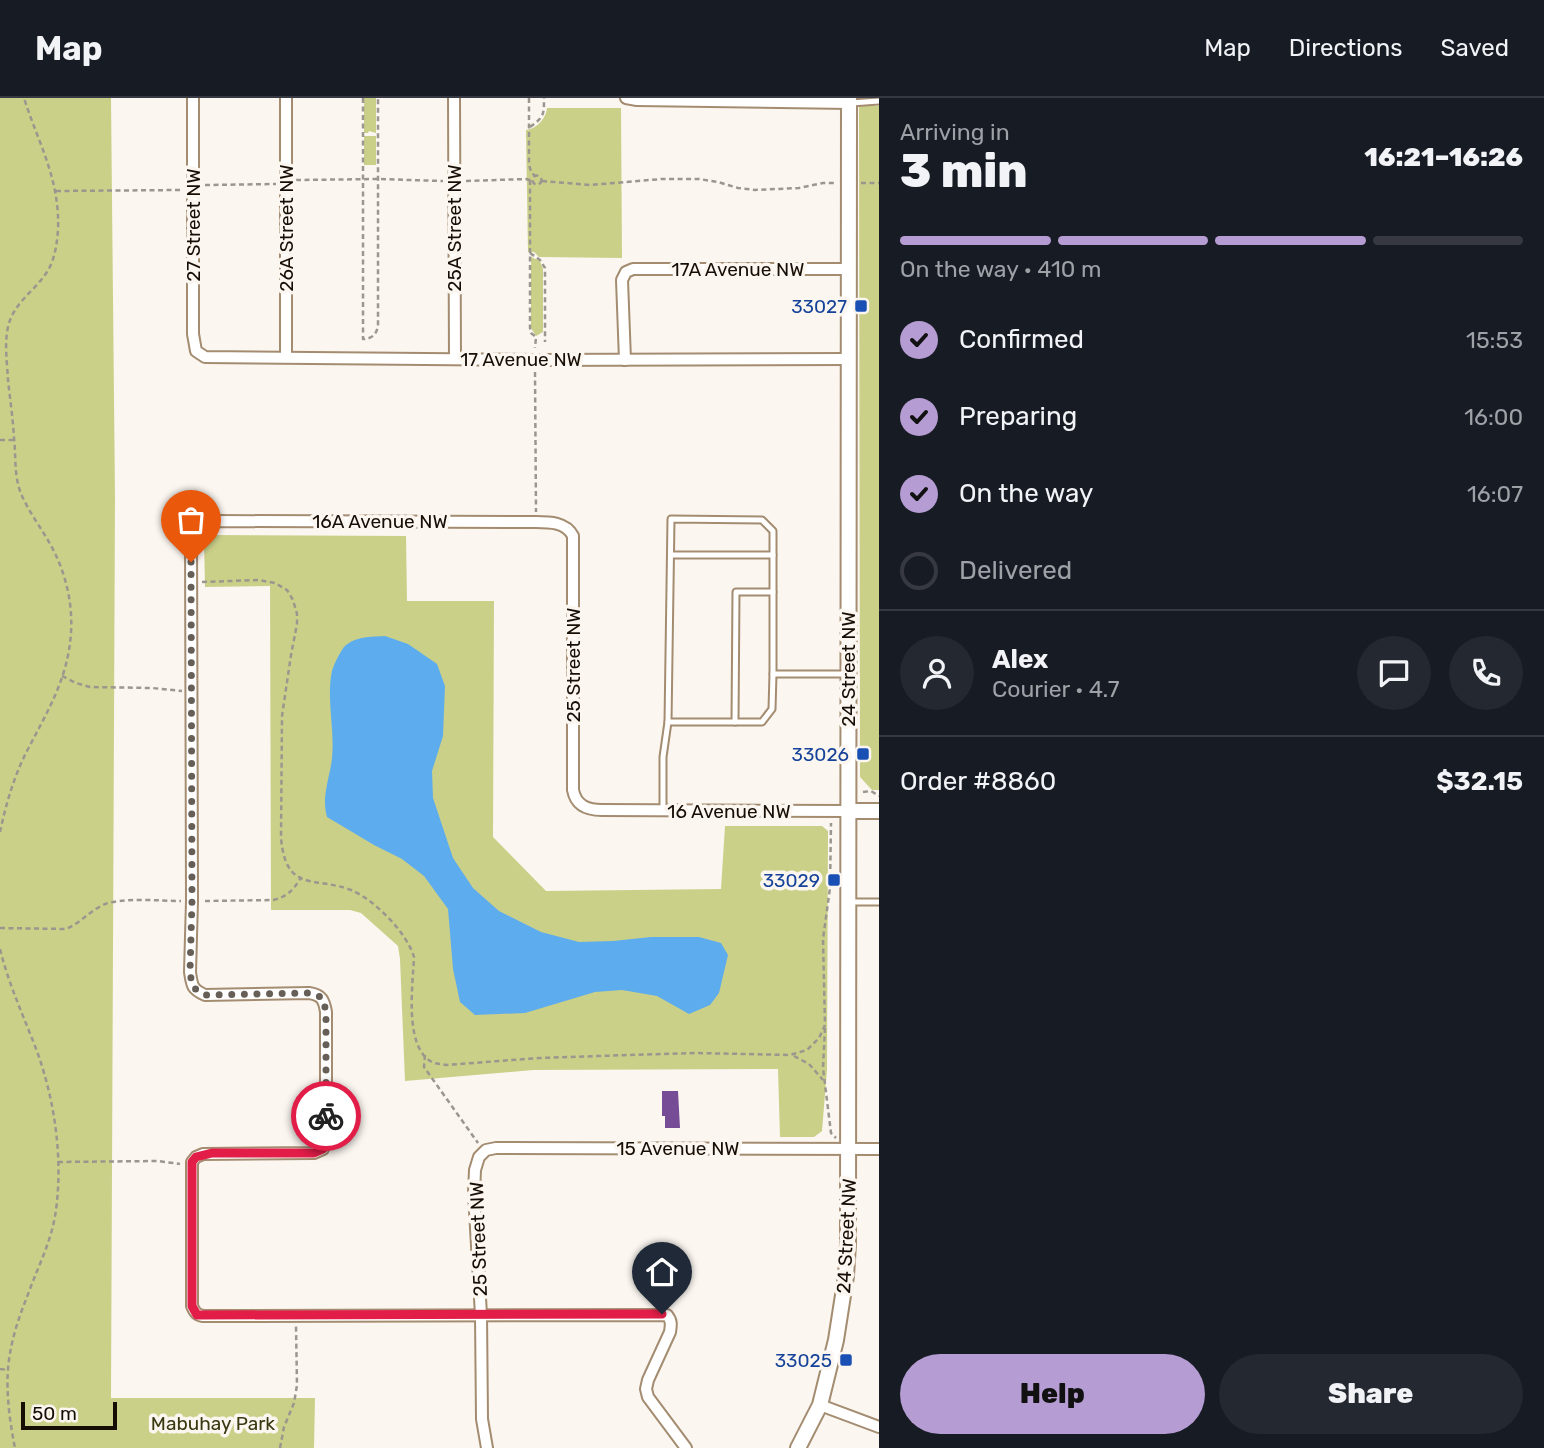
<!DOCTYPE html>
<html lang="en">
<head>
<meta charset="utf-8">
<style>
  body { margin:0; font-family:Rubik,sans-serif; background:#242831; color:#f1f3f6; height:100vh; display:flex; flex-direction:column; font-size:26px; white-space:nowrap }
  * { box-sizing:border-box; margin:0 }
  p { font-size:23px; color:#9ea1a6 }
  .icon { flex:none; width:38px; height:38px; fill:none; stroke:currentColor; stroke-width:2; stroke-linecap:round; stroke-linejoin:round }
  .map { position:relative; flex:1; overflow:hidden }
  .details { display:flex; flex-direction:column; background:#171b24; width:665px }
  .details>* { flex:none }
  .scale { position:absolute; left:21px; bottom:18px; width:96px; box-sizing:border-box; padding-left:7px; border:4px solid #160d04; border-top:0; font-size:19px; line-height:24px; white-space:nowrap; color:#160d04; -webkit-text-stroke:5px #fbf6f0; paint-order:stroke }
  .pin { position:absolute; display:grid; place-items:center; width:60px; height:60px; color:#fff; margin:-72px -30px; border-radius:50% 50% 50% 0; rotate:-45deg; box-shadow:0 0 7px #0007 }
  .pin .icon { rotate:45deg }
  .courier { position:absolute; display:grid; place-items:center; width:70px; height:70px; margin:-35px; border:5px solid #e11d48; border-radius:50%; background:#fff; color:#222; box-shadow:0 2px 9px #0007 }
  .headline em { font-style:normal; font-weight:800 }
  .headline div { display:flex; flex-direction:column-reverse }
  .headline { display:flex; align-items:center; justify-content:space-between; height:119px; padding:0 21px }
  h1 { font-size:46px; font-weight:800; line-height:52px }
  .bar { display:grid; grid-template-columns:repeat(4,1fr); gap:10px 7px; align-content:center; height:84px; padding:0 21px }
  .bar i { height:9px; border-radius:5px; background:#363941 }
  .bar .selected { background:#b59cd2 }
  .bar p { grid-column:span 4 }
  .line { display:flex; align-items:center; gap:18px; padding:0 21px; border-top:2px solid #363941 }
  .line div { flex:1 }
  .round { display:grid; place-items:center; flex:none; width:74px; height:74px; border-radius:37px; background:#242831 }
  ol { padding:0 21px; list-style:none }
  li { display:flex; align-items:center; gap:21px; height:77px }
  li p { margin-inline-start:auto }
  li .icon { padding:7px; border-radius:50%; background:#b59cd2; color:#111; stroke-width:4 }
  li:last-child { color:#9ea1a6 }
  li i { width:38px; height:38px; border:4px solid #363941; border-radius:50% }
  .primary-button { display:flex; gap:14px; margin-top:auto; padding:14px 21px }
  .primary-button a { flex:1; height:80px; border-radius:42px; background:#b59cd2; color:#111; font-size:28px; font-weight:800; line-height:80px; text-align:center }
  .primary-button a+a { background:#242831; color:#f1f3f6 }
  header { display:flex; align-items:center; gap:42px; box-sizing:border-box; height:98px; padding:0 35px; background:#171b24; border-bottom:2px solid #363941 }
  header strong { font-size:33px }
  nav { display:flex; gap:38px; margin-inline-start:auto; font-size:24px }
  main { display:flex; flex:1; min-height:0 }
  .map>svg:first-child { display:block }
</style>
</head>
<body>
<header>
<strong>Map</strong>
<nav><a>Map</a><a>Directions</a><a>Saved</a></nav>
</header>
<main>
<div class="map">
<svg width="879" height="1350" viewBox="0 0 879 1350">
  <rect width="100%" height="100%" fill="#fbf6f0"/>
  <g fill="#cbd089">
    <polygon points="0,0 111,0 115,400 111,1300 315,1300 314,1350 0,1350"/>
    <polygon points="364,0 376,0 376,35 369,33 368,35 364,35"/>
    <polygon points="859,8 879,8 879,692 872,692 860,679"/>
    <path d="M547,10H621L622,160L539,159L534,154H528L526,32C536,31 546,21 547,10Z"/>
    <rect x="364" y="38" width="12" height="29"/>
    <polygon points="531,159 540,163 543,171 543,234 536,238 531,230"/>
    <polygon points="209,437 406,438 407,503 494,503 493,739 546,793 721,791 725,728 822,728 828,733 827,972 822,1033 814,1039 780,1039 778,971 533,972 405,983 400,861 398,848 361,815 350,812 271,812 270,488 205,489 204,443"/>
  </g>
  <path fill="#5daced" d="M385,538L408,546L437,566L445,588L443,638L432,673L433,700L453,760L473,790L499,813L541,834L579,844L613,843L651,839H699L721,845L728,857L719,895L710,907L689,916L657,898L622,892L595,894L525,915L475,917L460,904L453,871L448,811L424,778L402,761L374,747L327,719C321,698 330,680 332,660C335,631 326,601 332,573C334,566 340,554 344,549C355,538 371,539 385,538Z"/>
  <polygon fill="#764c97" points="662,993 678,993 680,1030 665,1030 665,1018 662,1018"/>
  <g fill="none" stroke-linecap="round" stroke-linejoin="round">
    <defs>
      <g id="service">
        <polyline points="851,5 879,3"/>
        <polyline points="671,457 773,457"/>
        <polyline points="668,624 762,624 772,611 773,576"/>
        <polyline points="735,624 736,494 773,494"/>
        <polyline points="663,712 663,659 668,624 671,421 762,422 773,433 773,576 848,576"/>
        <polyline points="848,804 879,804"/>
      </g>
      <g id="minor">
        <polyline points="193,0 193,236 196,253 205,259 535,262 848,261"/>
        <polyline points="454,0 455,261"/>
        <polyline points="626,0 637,2 850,5"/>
        <polyline points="286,259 286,0"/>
        <polyline points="625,262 622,182 626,174 633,171 850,171"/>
        <polyline points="820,1307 879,1329"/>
        <polyline points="487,1350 482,1321 481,1217 474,1095 475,1072 479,1059 486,1052 496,1050 879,1051"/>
        <path d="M686,1350L648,1299L646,1291L648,1282L670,1234C671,1227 672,1223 667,1217L203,1218C197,1217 195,1215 192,1208V1064L196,1059L203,1056L314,1055L323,1051L326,1041V914C324,902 322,897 309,895L205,897C192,891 192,888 190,874L192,803L191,435L195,428L204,424L214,423L536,424C549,424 566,424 573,438V692C576,708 588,712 602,712L849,713"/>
      </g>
      <g id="tertiary">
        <polyline points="849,713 879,713"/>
        <polyline points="798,1350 820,1307 836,1242 846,1178 848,1146 849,0"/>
      </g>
    </defs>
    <use href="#service" stroke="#a48c71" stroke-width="9"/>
    <use href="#minor" stroke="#a48c71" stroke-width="14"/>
    <use href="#tertiary" stroke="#a48c71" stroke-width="18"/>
    <g stroke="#9c968e" stroke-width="2.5" stroke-dasharray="5 3.5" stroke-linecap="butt">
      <path d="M363,0V241C372,241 377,236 378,227V0"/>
      <polyline points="529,0 529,66 531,74 535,78"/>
      <path d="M530,29C544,19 544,17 544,0"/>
      <circle cx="537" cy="82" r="4.5"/>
      <polyline points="296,82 378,81 443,83"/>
      <polyline points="530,82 530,230 531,235 536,239 535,250"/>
      <polyline points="466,83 526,81 533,83"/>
      <polyline points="542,83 590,87 662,81 699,81 718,84 738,90 755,92 799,90 823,85 837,85"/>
      <polyline points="861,85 879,85"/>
      <polyline points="205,87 276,86"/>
      <polyline points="56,93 182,92"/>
      <polyline points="530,155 540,162 545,170 545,244"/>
      <polyline points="535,274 536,414"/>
      <polyline points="0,342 14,342"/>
      <path d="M202,484L258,482L275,485L287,492L293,502L297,516V526L291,557L282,618L281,740C286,795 314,778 351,792C375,802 407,835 414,859C413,886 403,952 434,965C438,966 442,966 446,967L539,960L629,957L697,955L790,957L807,952L819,940L825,927L823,841L830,790L831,725"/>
      <polyline points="62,578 76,585 90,589 152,590 182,593"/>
      <polyline points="863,694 871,693 879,698"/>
      <path d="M0,734C6,706 14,678 27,653C47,614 68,581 71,535C73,501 64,468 46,439C37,424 26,409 20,393C14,375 16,358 14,340C13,321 10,301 8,282C7,261 2,233 14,214C24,196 44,185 52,164C56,153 57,143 58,132C60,81 39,47 24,0"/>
      <path d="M205,803L273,802C287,799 293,792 301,780"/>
      <path d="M0,830L66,831C82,824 88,814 103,807C119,799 161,803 181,803"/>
      <path d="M0,851C9,888 25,921 38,956C54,1002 62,1054 57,1103C54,1140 39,1165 27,1199C18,1221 10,1246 8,1271C6,1296 10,1325 15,1350"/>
      <polyline points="825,930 823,970 831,1035 836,1040"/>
      <polyline points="425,957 424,969 478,1045"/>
      <polyline points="794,958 809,966 823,982"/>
      <polyline points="58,1064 158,1063 180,1066"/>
      <polyline points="0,1271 8,1272"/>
      <polyline points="280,1350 284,1329 294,1305 297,1287 296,1228"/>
    </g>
    <use href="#service" stroke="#fff" stroke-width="5"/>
    <use href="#minor" stroke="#fff" stroke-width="10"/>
    <use href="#tertiary" stroke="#fff" stroke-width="14"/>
  </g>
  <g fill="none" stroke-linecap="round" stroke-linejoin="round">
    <path stroke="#665f57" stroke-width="7" stroke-dasharray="0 12.6" d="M191,464L192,803L190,874C192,887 192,891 205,897L309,895L321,899L324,905L326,914V1018"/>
    <polyline stroke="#e11d48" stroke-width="9" points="326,1018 326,1041 323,1051 314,1055 212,1055 196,1059 192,1064 192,1208 197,1217 662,1216"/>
  </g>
  <g fill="#1a4fb4" stroke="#fbf6f0" stroke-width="2.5">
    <rect x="854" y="201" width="14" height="14" rx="3.5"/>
    <rect x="856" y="649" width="14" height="14" rx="3.5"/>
    <rect x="827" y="775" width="14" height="14" rx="3.5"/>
    <rect x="839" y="1255" width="14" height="14" rx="3.5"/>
  </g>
  <g text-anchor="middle" stroke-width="7" stroke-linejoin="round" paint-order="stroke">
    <g font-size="19" fill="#160d04" stroke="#fbf6f0">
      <text transform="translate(193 127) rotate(-90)" y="7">27 Street NW</text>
      <text transform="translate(286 130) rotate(-90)" y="7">26A Street NW</text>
      <text transform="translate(454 130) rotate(-90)" y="7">25A Street NW</text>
      <text x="738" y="178">17A Avenue NW</text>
      <text x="521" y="268">17 Avenue NW</text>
      <text x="380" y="430">16A Avenue NW</text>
      <text transform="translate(573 567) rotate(-90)" y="7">25 Street NW</text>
      <text transform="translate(848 571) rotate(-90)" y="7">24 Street NW</text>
      <text x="729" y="720">16 Avenue NW</text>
      <text x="678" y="1057">15 Avenue NW</text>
      <text transform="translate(846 1138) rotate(-87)" y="7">24 Street NW</text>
      <text transform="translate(478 1141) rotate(-92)" y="7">25 Street NW</text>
    </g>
    <g font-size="19" fill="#164399" stroke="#fbf6f0" text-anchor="end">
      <text x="847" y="215">33027</text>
      <text x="849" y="663">33026</text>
      <text x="820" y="789">33029</text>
      <text x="832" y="1269">33025</text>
    </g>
    <g font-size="19" fill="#37390f" stroke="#fbf6f0">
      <text x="213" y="1332">Mabuhay Park</text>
    </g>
  </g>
</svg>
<div class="scale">50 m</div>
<div class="pin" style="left:191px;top:464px;background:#ea580c"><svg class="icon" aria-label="bag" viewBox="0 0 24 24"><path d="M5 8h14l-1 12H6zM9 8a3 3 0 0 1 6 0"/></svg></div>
<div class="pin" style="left:662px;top:1216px;background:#1f2937"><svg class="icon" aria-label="home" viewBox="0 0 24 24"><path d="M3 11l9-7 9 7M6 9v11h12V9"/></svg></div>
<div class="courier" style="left:326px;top:1018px"><svg class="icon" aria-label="bike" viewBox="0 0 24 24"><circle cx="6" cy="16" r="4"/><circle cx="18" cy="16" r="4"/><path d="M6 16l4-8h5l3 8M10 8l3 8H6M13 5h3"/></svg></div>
</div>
<section class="details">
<div class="headline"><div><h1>3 min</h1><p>Arriving in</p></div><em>16:21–16:26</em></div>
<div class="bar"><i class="selected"></i><i class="selected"></i><i class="selected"></i><i></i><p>On the way · 410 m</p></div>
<ol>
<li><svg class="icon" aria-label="check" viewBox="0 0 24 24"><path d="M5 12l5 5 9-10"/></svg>Confirmed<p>15:53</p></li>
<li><svg class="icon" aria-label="check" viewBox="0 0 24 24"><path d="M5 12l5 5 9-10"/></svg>Preparing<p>16:00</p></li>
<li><svg class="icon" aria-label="check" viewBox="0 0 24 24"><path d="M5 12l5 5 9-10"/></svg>On the way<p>16:07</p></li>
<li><i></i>Delivered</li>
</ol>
<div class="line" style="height:126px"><a class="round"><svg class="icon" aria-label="person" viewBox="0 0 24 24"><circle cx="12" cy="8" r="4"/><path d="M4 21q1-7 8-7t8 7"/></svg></a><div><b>Alex</b><p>Courier · 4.7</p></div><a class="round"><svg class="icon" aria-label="chat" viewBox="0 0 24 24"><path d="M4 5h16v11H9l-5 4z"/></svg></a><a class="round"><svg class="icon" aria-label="phone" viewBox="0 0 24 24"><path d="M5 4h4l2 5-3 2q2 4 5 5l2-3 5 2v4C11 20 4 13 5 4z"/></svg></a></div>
<div class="line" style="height:91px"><div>Order #8860</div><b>$32.15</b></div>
<div class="primary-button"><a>Help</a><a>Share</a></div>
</section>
</main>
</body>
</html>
